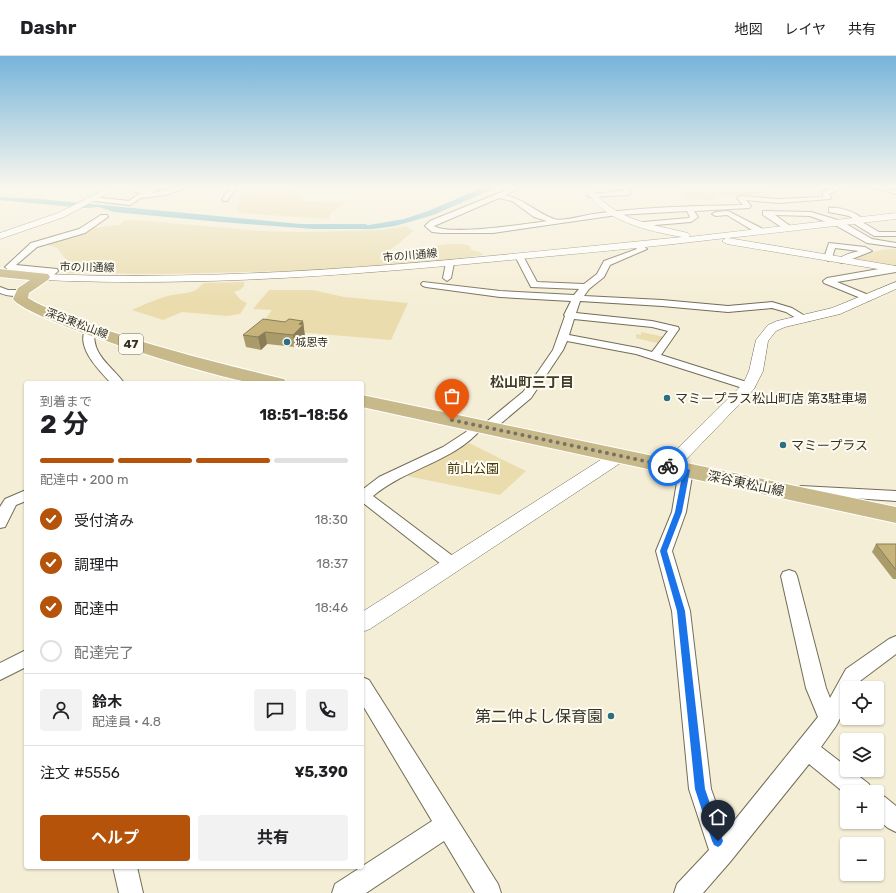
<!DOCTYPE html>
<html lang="ja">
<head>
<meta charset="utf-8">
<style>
  body { margin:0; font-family:Rubik,"Noto Sans JP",sans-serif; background:#f2f2f2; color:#202124; height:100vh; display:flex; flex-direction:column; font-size:15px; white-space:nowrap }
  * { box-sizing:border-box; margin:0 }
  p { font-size:13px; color:#757577 }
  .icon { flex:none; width:22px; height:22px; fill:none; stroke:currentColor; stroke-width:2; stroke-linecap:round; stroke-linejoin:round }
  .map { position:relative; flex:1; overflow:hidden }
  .sheet { position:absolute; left:24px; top:325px; width:340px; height:488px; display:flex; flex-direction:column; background:#fff; border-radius:4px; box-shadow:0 1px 3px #0004 }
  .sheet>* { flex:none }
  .fabs { position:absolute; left:840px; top:625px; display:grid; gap:8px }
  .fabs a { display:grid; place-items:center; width:44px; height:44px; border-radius:4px; background:#fff; box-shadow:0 1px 3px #0004; font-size:20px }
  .pin { position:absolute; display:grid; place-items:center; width:34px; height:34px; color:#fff; margin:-41px -17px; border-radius:50% 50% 50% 0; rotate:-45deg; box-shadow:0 0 4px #0007 }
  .pin .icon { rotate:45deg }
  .courier { position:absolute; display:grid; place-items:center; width:40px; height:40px; margin:-20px; border:3px solid #1a73e8; border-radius:50%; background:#fff; color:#222; box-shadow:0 1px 5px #0007 }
  .head em { font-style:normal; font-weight:700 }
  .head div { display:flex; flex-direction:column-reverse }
  .head { display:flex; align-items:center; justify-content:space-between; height:68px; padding:0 16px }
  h1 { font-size:26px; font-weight:700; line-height:30px }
  .bar { display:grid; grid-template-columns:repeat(4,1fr); gap:6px 4px; align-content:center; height:48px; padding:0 16px }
  .bar i { height:5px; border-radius:3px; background:#e0e0e0 }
  .bar .on { background:#b45309 }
  .bar p { grid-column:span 4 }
  .line { display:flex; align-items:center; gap:10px; padding:0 16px; border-top:1px solid #e0e0e0 }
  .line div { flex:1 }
  .round { display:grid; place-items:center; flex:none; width:42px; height:42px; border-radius:4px; background:#f2f2f2 }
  ol { padding:0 16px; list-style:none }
  li { display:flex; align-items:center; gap:12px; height:44px }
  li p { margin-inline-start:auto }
  li .icon { padding:4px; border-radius:50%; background:#b45309; color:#fff; stroke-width:4 }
  li:last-child { color:#757577 }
  li i { width:22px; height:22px; border:2px solid #e0e0e0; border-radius:50% }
  .button { display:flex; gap:8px; margin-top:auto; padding:8px 16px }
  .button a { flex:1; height:46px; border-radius:4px; background:#b45309; color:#fff; font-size:16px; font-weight:700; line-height:46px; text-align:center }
  .button a+a { background:#f2f2f2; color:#202124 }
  header { display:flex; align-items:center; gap:24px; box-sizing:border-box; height:56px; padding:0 20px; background:#fff; border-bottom:1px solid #e0e0e0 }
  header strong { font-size:19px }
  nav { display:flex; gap:22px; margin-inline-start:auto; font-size:14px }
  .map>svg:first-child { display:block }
</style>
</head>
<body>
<header>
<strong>Dashr</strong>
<nav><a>地図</a><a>レイヤ</a><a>共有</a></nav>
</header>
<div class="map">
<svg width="896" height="837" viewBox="0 0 896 837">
  <rect width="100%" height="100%" fill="#f5eed6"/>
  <g fill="#eadcad">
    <polygon points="252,130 290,130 301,141 299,145 343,147 339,152 330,157 330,163 241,157 237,154 241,140"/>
    <polygon points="678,130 780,130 771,132 766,137 750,139 751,140 749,141 717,139 714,139 716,142 710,144 687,143 679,134 682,133"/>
    <path d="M135,164L262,175L304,176L379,174L406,170L413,175L398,188L380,200V204C406,201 444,181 470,190L471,194L480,196L483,199L430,206L326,214L165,218L67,217L64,210L65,202L57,192L44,188L86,176L93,172L119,169L124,165Z"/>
    <polygon points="887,193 896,193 896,212 852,203 863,198"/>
    <path d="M244,226V230L240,234L234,236L241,244L247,247L240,258L227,260L182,256L163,264L132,254C143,249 156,243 168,240C180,236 194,240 202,228L206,227Z"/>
    <polygon points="269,234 313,234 344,241 408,247 391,284 285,275 263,266 272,254 253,253"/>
    <polygon points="641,276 665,281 661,288 636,282 636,278 641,279"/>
    <polygon points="469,387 526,415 500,439 407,420"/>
  </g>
  <polygon fill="#6cb4c8" points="486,130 500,130 433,159 395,170 372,173 314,173 221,166 114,156 99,151 84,152 0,144 0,141 39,143 300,168 367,168 366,169 369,169 404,163 428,155"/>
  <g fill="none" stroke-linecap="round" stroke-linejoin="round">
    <defs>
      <g id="minor">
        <path d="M133,130H141L138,132C149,134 153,129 164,130L152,137C165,135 178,129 190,130L166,139L141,142L130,149L94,145L91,143L94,141L129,145L140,137L128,134V132Z"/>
        <polygon points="233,130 239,130 231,139 227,145 223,145 222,144 226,137"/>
        <path d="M516,130H524L505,139C524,143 537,157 554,163C562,166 585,159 593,158C643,151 693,150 743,149L737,142L740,140L779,143L823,141V136L838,130H846L829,138L831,142L830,143L779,147L746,144L751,150L749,152L694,155L698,161L691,166L643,170L639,168L643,166L689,162L690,161L687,155L617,159L493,177H442L432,176L425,170L430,165ZM499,142L512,145L534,161L547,165C526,168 449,180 434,170Z"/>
        <polygon points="594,130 629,130 631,137 628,139 589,141 588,140 591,138 624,135 624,133 597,132"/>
        <polygon points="868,130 877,130 896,135 896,138"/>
        <path d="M829,152C841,151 856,156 864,164L862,166L879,176H896V180H874L853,167L852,165L854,163L849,160L829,156Z"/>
        <polygon points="728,155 763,173 764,175 763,177 757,177 727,159 716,160 712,158 716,156"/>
        <polygon points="763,155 811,156 841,165 872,183 896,187 896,191 867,187 835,169 810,160 775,159 793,172 792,174 786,174 763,159"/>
        <path d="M101,159H107L108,161L85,177L37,191L16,209L57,213L58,215C55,219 48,222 43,224L39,221L44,217L9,214L5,211L31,187L79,173Z"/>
        <path d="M634,187H640L647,193L610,209L604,221L589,233L584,240L662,244L728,250L772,246L792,252L810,263L809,265H801L786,256L772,252L728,256L662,250L580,245L576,257L652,265L678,271L679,273L661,299L753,328L755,330L753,332L749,334L636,298L567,285L563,294L531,342L493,374L488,375L482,372C454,406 406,412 373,440L458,504L460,508L458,512L452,514L446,512L362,446V434L379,421L443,391L466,376L474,366L478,365L484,368L523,336L533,323L553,294L565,260L564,259L571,245L500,241L426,231L423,230L421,228L423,226L500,235L574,239L579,233L531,231L515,200L516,198H522L537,226L584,228L597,218L604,205L637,193L633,189ZM574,263L652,271L668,275L652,296L638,292L569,279Z"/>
        <path d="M829,187L865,191L872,195L842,207L839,206L838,204C844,198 852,197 859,195L835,192L832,202L828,205L824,202Z"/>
        <polygon points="450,204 454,207 451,222 447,225 443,222 446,207"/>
        <polygon points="896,210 896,216 837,226 871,240 873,242 868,245 824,227 823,225 827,222"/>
        <path d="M0,231L8,234H21L26,237C20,242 7,240 0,237Z"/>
        <path d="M90,271L95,274C90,298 112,310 124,327H111C99,314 75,291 86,272Z"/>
        <polygon points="686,410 691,411 693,414 686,456 672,495 690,555 711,733 726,775 818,661 806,632 781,520 783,516 789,514 795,516 797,520 826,632 830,642 846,613 889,583 896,580 896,598 860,625 856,632 847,632 847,649 836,670 821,691 847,711 847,714 851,714 869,728 872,736 847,736 847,739 809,708 730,806 703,837 674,837 677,828 709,794 689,733 672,555 656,495 672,456 679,414 681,411"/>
        <polygon points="801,430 896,435 896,445 796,438 794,435 796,432"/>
        <polygon points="26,434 26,445 16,449 5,471 0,472 0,451 5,443"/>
        <polygon points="26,594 26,611 0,624 0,607"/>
        <polygon points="362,621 369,624 498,828 501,837 475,837 444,785 366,837 332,837 335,828 432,765 362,648"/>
        <polygon points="877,738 885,741 896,750 896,776 888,772 877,763"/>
        <polygon points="113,811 137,811 143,837 119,837"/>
      </g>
      <g id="tertiary">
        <polygon points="112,130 122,130 64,161 0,183 0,177 58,157"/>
        <path d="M584,130H592C608,163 655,169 688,177L690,179L689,181L896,157V163L728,182L896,210V216L727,188L722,185L726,182C654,191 582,197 510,204C355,219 199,231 43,224L38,221L43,218C257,227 470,202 682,181C648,175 600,165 584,130Z"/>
        <polygon points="896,226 896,233 840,258 785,271 776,275 768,285 763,315 754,333 676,414 670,415 664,414 662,410 664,406 743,328 749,315 756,284 768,269 777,265 832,252"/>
        <polygon points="619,395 625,396 627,400 625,404 370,573 362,576 362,556 613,396"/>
      </g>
      <g id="primary">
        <path d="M0,213L48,218L50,221L48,224L29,237L28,242C46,253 67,259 87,267C152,291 218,307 284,323L287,327C276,327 264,328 254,327C220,323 28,265 13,243L18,232L30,224L0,221Z"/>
        <polygon points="362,339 896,451 896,467 362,351"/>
      </g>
    </defs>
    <use href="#minor" stroke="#736c57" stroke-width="2"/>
    <use href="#tertiary" stroke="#736c57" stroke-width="1"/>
    <use href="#primary" stroke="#fff" stroke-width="2"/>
    <use href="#minor" fill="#fff" fill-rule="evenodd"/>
    <use href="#tertiary" fill="#fff" fill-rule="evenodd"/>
    <use href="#primary" fill="#c7b98a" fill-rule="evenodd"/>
  </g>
  <g fill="#aa9b6a">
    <polygon points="303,265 305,281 295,291 267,288 261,294 246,291 243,279 285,266"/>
    <polygon points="876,488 896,488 896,523 893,523 872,496"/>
  </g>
  <g fill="#8b7e56">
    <polygon points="303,265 305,281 295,291 293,279 299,268"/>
    <polygon points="265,276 267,288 261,294 258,281"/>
  </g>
  <g fill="#c6b47b" stroke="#8b7e56">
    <polygon points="263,263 285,266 289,263 303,265 299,268 303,269 293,279 265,276 258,281 243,279"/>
    <polygon points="876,488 896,488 896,514"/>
  </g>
  <linearGradient id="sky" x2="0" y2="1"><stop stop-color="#76b4db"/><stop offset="0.53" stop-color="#faf7ed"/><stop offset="1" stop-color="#faf7ed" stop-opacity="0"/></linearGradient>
  <rect width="896" height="247" fill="url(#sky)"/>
  <polygon fill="#1a73e8" points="665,408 686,412 690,414 682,456 667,495 685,555 705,733 723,785 721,789 718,791 714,789 712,785 695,733 677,555 660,495 675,456 683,415 665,411"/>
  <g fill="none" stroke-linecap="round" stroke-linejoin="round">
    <polyline stroke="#777264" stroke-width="4" stroke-dasharray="0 7.2" points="452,364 668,410"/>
  </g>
  <g fill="#2c6f81" stroke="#fefbf1" stroke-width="1.5">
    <circle cx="287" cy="286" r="4"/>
    <circle cx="667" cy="342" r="4"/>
    <circle cx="783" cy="389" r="4"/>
    <circle cx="611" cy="660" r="4"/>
  </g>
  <g text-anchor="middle" stroke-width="4" stroke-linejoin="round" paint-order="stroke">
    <g font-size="11" fill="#333027" stroke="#fefbf1">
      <text transform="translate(410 199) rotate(-5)" y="4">市の川通線</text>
      <text transform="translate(87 211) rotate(1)" y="4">市の川通線</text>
      <text transform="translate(77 267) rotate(21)" y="4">深谷東松山線</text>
    </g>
    <g font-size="11" fill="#333027" stroke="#fefbf1" text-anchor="start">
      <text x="295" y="290">城恩寺</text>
    </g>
    <rect fill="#fefbf1" stroke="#706d64" stroke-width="1" x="119" y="278" width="24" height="20" rx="3"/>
    <g font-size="12" font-weight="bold" fill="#333027">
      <text x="131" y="292">47</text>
    </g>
    <g font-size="13" fill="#333027" stroke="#fefbf1" text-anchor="start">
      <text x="675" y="347">マミープラス松山町店 第3駐車場</text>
      <text x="791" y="394">マミープラス</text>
    </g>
    <g font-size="13" fill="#453808" stroke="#fefbf1">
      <text x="473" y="417">前山公園</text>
    </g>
    <g font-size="13" fill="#333027" stroke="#fefbf1">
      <text transform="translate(746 427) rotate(12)" y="5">深谷東松山線</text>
    </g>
    <g font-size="14" font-weight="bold" fill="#413b28" stroke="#fefbf1">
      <text x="532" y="331">松山町三丁目</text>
    </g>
    <g font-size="16" fill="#333027" stroke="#fefbf1" text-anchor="end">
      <text x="603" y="666">第二仲よし保育園</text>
    </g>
  </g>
</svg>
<div class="fabs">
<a><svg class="icon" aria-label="locate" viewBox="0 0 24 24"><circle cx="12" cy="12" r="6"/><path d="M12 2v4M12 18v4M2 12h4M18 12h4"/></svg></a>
<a><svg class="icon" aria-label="layers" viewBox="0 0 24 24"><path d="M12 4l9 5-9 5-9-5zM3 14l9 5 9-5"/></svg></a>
<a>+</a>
<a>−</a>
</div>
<div class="pin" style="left:452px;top:364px;background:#ea580c"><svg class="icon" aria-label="bag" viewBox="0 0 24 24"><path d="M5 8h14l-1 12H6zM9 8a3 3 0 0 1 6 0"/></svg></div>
<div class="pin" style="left:718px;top:785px;background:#1f2937"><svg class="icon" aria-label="home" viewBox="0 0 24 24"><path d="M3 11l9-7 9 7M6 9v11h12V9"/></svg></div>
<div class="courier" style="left:668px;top:410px"><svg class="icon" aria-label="bike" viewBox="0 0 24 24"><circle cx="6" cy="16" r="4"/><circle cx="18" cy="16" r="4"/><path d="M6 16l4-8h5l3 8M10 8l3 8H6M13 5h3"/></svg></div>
<section class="sheet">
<div class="head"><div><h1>2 分</h1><p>到着まで</p></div><em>18:51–18:56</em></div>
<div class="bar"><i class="on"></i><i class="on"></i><i class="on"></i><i></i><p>配達中 · 200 m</p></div>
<ol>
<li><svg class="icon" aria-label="check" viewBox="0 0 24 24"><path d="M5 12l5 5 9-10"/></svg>受付済み<p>18:30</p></li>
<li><svg class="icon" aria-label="check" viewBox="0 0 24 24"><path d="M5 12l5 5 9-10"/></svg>調理中<p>18:37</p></li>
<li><svg class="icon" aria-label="check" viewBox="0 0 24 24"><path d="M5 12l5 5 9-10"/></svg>配達中<p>18:46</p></li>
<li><i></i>配達完了</li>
</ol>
<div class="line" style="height:72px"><a class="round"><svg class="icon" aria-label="person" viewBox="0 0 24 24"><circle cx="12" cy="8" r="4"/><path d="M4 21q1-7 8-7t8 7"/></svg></a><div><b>鈴木</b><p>配達員 · 4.8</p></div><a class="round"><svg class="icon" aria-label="chat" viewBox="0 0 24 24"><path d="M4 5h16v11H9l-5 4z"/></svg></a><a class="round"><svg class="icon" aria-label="phone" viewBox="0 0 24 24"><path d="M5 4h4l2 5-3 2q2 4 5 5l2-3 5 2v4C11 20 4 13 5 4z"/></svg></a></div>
<div class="line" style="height:52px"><div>注文 #5556</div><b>¥5,390</b></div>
<div class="button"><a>ヘルプ</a><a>共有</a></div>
</section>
</div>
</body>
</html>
